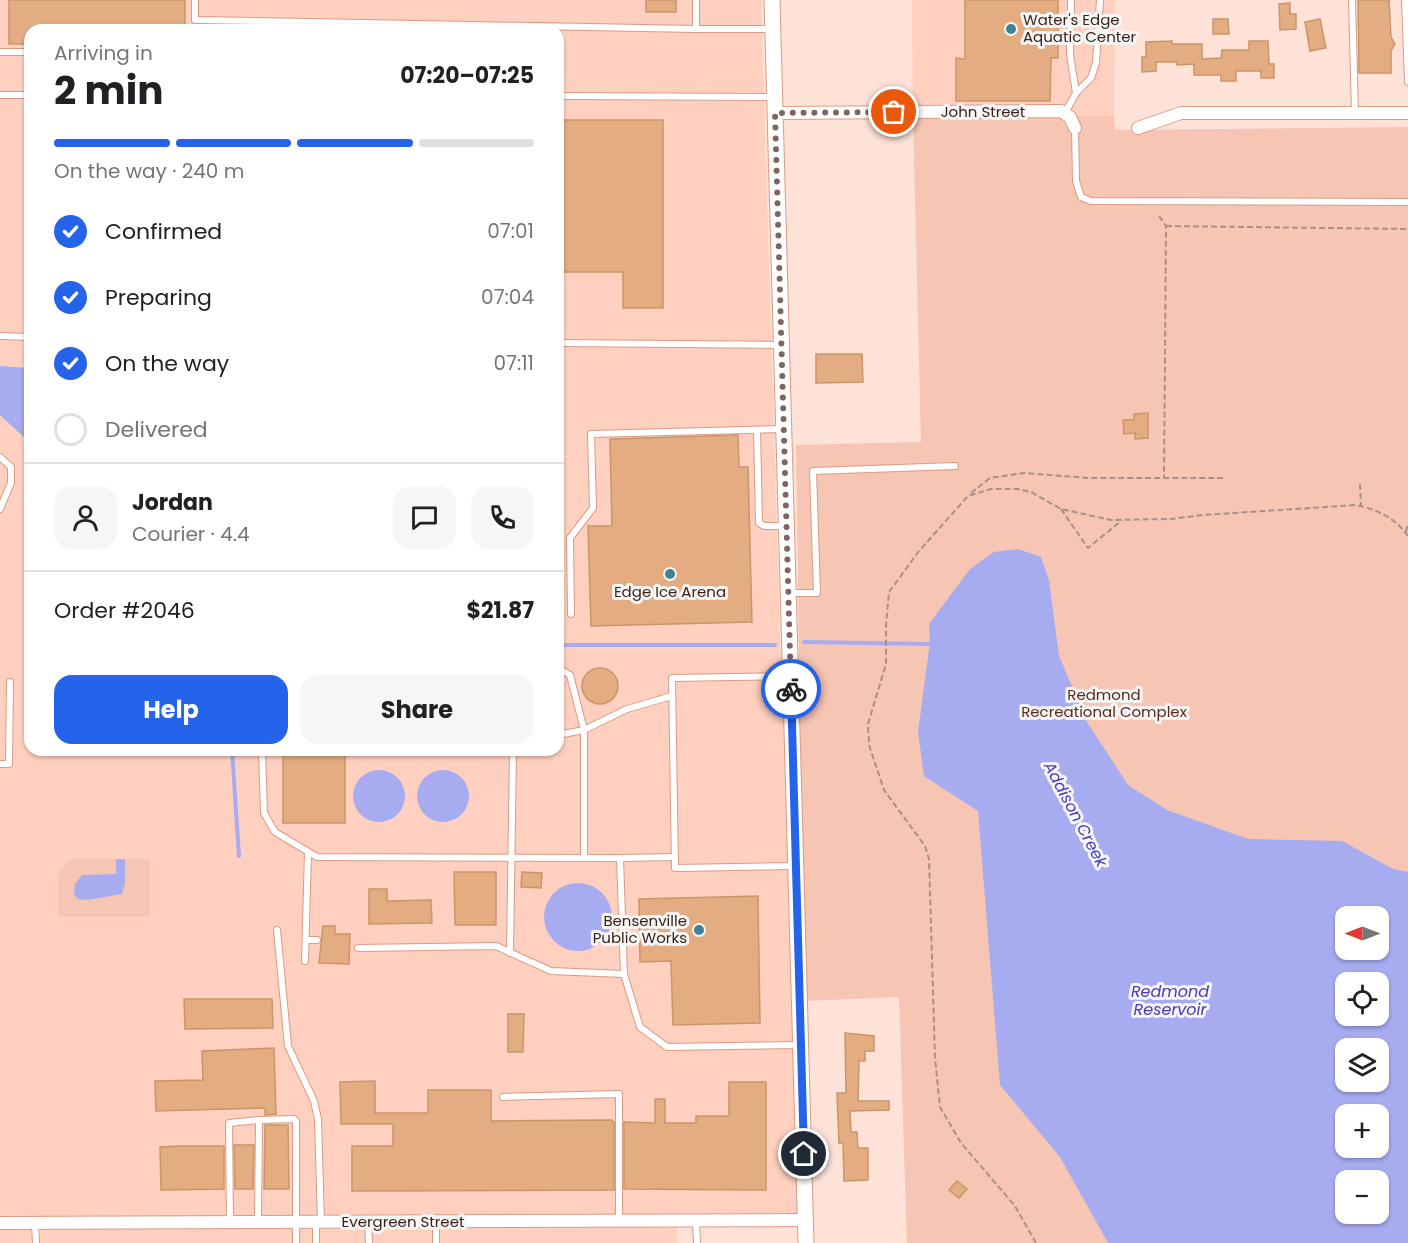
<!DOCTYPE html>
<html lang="en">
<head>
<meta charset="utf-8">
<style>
  body { margin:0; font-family:Poppins,sans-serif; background:#f6f6f6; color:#202124; height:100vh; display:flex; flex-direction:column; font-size:22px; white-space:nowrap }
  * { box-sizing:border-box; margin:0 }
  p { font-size:20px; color:#757577 }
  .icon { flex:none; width:33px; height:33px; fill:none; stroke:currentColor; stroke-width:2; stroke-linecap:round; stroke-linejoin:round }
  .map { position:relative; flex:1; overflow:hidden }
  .side { position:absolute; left:24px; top:24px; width:540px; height:732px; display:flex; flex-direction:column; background:#fff; border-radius:18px; box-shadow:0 2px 4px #0004 }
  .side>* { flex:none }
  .needle { width:39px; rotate:270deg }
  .fabs { position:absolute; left:1335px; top:906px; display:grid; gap:12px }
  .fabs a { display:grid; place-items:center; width:54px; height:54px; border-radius:12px; background:#fff; box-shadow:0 2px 4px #0004; font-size:30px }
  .pin { position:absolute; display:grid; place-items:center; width:51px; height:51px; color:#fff; margin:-26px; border:3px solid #fff; border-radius:50%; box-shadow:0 2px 6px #0007 }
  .courier { position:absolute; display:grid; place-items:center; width:60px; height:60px; margin:-30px; border:4px solid #2563eb; border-radius:50%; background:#fff; color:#222; box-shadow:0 2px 8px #0007 }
  .summary em { font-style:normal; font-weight:700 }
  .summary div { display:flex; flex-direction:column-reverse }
  .summary { display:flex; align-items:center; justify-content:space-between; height:102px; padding:0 30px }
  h1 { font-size:39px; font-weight:700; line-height:45px }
  .bar { display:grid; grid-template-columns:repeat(4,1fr); gap:9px 6px; align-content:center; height:72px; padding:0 30px }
  .bar i { height:8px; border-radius:4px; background:#e0e0e0 }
  .bar .selected { background:#2563eb }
  .bar p { grid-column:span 4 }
  .line { display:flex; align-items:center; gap:15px; padding:0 30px; border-top:2px solid #e0e0e0 }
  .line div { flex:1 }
  .round { display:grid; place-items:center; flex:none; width:63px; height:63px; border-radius:18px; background:#f6f6f6 }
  ol { padding:0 30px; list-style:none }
  li { display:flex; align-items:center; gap:18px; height:66px }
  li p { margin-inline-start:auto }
  li .icon { padding:6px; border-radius:50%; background:#2563eb; color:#fff; stroke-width:4 }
  li:last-child { color:#757577 }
  li i { width:33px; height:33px; border:3px solid #e0e0e0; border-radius:50% }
  .primary-button { display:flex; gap:12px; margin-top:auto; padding:12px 30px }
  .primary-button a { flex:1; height:69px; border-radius:18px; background:#2563eb; color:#fff; font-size:24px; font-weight:700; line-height:69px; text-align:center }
  .primary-button a+a { background:#f6f6f6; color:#202124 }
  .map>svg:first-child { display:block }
</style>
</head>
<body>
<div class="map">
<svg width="1408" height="1243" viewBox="0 0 1408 1243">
  <rect width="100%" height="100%" fill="#fee2d8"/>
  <g fill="#ffd0bf" fill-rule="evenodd">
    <path d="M0,0H761L780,635L803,1223L677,1225V1243H0ZM30,30H558V750H30Z"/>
    <polygon points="912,0 1115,0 1114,116 913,117"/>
  </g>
  <g fill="#f6c5b3" fill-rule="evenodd">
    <path d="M1114,116L1115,130L1408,127V1243H907L899,997L804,1001L796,445L921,442L913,117ZM1346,916H1378V950H1346ZM1346,982H1378V1016H1346ZM1346,1048H1378V1082H1346ZM1346,1114H1378V1148H1346ZM1346,1180H1378V1214H1346Z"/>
    <polygon points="70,859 150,859 150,917 58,917 58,874"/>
  </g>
  <g fill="#a7acf1" fill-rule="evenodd">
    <polygon points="0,366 30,368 30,443 0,415"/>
    <path d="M1018,549L1041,557L1049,580L1059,656L1087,722L1128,785L1167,810L1248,839L1342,841L1393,869L1408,872V1243H1108L1060,1157L1000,1085L978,811L924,776L918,732L930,642L929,624L970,569L994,552ZM1378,916V950H1346V916ZM1378,982V1016H1346V982ZM1378,1048V1082H1346V1048ZM1378,1114V1148H1346V1114ZM1378,1180V1214H1346V1180Z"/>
    <circle cx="379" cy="796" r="26"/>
    <circle cx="443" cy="796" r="26"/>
    <polygon points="116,859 125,859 125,883 122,894 88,900 78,899 74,894 75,884 82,875 116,874"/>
    <circle cx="578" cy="917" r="34"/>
  </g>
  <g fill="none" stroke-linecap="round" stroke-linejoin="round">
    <g stroke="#a7acf1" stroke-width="4">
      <polyline points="804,642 931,644"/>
      <polyline points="558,645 775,645"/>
      <polyline points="232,750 239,856"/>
    </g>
  </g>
  <g fill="#e3ad81" stroke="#c99569" stroke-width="1.5">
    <polygon points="9,0 185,0 185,30 30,30 30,44 9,44"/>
    <rect x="646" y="0" width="30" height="12"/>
    <polygon points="965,0 1058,0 1058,58 1051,58 1050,101 956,101 956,58 965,59"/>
    <polygon points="1358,0 1389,0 1391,37 1395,44 1391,51 1391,73 1359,73"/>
    <polygon points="1290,3 1290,14 1296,14 1296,29 1280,30 1279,4"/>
    <polygon points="1213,19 1228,19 1229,34 1213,34"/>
    <polygon points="1320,19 1326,48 1310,51 1305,22"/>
    <polygon points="1172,41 1172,44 1202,44 1202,59 1221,58 1222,50 1249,50 1249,41 1268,41 1269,64 1274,64 1274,78 1261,78 1261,71 1236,71 1236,81 1221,81 1221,75 1194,75 1194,64 1177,65 1177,62 1156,62 1156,71 1142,72 1142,57 1146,57 1146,42"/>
    <polygon points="558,120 663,120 663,308 623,308 623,272 558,272"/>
    <polygon points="816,354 862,354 863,382 816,383"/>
    <polygon points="1148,413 1148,438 1135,439 1135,433 1124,434 1123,420 1134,420 1134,414"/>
    <polygon points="738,435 739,467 748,467 752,622 591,626 588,526 612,526 610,439"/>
    <circle cx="600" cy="686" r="18"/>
    <rect x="283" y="750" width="62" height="73"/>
    <polygon points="454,872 496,872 496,925 455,925"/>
    <polygon points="522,872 542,873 541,888 521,887"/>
    <polygon points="369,889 387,889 387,901 431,900 432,923 369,924"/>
    <polygon points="758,896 760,1023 673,1025 671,961 640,962 639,899"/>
    <polygon points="323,926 335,926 335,934 350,934 349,964 319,963"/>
    <polygon points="184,999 272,999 273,1028 185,1029"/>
    <polygon points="508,1014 524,1014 523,1052 508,1052"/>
    <polygon points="845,1033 874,1036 874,1051 865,1051 865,1061 859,1061 858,1101 889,1101 889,1110 850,1111 851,1132 857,1132 858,1148 868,1148 868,1180 844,1181 843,1143 839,1143 837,1093 846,1093"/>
    <polygon points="274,1048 276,1114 265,1115 265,1108 156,1111 155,1081 203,1080 202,1051"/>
    <polygon points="375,1081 375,1113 428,1113 428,1090 491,1090 491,1121 611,1120 614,1122 614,1190 352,1191 352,1146 393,1146 393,1124 341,1124 340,1082"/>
    <polygon points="729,1082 766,1082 766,1190 624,1189 624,1122 655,1123 655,1099 665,1099 665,1123 696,1123 696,1116 729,1116"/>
    <polygon points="265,1125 288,1125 289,1189 264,1189"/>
    <polygon points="234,1145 254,1145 253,1189 235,1189"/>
    <polygon points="182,1146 224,1146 224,1189 161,1190 160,1147"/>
    <polygon points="957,1181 967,1189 959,1198 949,1190"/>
  </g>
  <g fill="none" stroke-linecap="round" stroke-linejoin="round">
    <defs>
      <g id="service">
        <polyline points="195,0 195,20 696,29"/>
        <polyline points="696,0 696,29 772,29"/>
        <polyline points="1071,0 1070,55 1076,93"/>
        <polyline points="1352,0 1355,113"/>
        <polyline points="1405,0 1408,82"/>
        <polyline points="0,52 30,52"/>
        <polyline points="0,95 30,95"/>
        <polyline points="558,96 774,97"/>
        <polyline points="1065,113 1076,93 1091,78 1096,63 1100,0"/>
        <polyline points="1075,128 1076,181 1081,197 1091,201 1408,202"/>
        <polyline points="0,336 30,337"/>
        <polyline points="558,343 781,345"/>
        <polyline points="757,430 759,523 764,526 785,526"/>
        <polyline points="0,457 11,467 11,483 0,509"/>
        <polyline points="789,593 817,593 813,471 955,466"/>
        <polyline points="571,614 570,538 593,508 591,434 783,429"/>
        <polyline points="558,668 570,675 584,730 584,858"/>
        <polyline points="790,676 672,678 675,868 795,866"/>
        <polyline points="558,735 584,730 627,709 672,696"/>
        <polyline points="262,750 264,813 275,832 317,857 620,858"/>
        <polyline points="0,764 9,764 10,682"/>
        <polyline points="675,857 620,858 624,974 640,1027 667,1047 800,1045"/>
        <polyline points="277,930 288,1046 314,1101 318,1119 321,1222"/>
        <polyline points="306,940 317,940"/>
        <polyline points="358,948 496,946 551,971 624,974"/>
        <polyline points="510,953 513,750"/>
        <polyline points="305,961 308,852"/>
        <polyline points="503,1097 619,1094 619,1221"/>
        <polyline points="696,1221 697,1243"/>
        <polyline points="230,1222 229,1123 259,1120"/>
        <polyline points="258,1222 259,1120 294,1119 296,1121 296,1243"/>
        <polyline points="316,1222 316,1243"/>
        <polyline points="368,1222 369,1243"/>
        <polyline points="436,1222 436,1243"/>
        <polyline points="35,1223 36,1243"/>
      </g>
      <g id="minor">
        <polyline points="775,113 1061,111 1070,117 1075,128"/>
        <polyline points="1138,128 1181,113 1408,113"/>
        <polyline points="0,1223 806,1220"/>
      </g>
      <polyline id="tertiary" points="772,0 806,1243"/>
    </defs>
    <use href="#service" stroke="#dc9a82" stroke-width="8"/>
    <use href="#minor" stroke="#dc9a82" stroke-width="14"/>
    <use href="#tertiary" stroke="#dc9a82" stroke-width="17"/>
    <g stroke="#ab9087" stroke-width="2" stroke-dasharray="6 3" stroke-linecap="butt">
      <polyline points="1159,216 1166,226 1164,478"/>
      <polyline points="1166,226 1408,229"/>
      <polyline points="1360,484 1361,506"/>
      <polyline points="971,493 990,478 1024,473 1088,478 1223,478"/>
      <polyline points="1061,509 1088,548 1121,521"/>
      <polyline points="1406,532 1408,523"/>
      <path d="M1036,1243L1015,1206L961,1143L940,1107L935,1058L929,859L925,846L884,790L869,745L868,724L886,664V625L889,592L919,551L968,496L991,489H1018L1031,492L1061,509L1111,520L1171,519L1203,515L1356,505C1377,509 1395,518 1408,536"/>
    </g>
    <use href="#service" stroke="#fff" stroke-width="6"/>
    <use href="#minor" stroke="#fff" stroke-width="12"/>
    <use href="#tertiary" stroke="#fff" stroke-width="15"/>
  </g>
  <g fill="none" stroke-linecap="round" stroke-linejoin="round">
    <polyline stroke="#7f655b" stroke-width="6" stroke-dasharray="0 10.8" points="791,689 775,113 894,112"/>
    <polyline stroke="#2563eb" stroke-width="8" points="791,689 804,1154"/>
  </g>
  <g fill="#408194" stroke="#f6f6f6" stroke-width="2">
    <circle cx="1011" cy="29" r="6"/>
    <circle cx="670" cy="574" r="6"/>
    <circle cx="699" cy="930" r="6"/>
  </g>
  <g text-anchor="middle" stroke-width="6" stroke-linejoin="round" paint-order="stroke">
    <g font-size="15" fill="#3b2118" stroke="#f6f6f6" text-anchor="start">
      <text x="1023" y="25">Water's Edge<tspan x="1023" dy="17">Aquatic Center</tspan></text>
      <text x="670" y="597" text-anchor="middle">Edge Ice Arena</text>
      <text x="687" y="926" text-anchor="end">Bensenville<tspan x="687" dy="17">Public Works</tspan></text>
    </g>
    <g font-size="15" fill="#3b2118" stroke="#f6f6f6">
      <text x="983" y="117">John Street</text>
      <text x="403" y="1227">Evergreen Street</text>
    </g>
    <g font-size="15" fill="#5a2917" stroke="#f6f6f6">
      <text x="1104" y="700">Redmond<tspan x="1104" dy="17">Recreational Complex</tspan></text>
    </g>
    <g font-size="16" font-style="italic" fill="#4838bb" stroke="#f6f6f6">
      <text transform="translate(1076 814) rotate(62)" y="6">Addison Creek</text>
      <text x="1170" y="997">Redmond<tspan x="1170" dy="18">Reservoir</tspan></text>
    </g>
  </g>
</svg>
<div class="fabs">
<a><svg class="needle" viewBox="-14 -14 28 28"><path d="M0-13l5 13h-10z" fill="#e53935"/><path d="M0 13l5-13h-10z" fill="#757577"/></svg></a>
<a><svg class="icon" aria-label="locate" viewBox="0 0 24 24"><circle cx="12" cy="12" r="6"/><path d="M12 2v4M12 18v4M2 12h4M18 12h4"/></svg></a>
<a><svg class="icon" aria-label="layers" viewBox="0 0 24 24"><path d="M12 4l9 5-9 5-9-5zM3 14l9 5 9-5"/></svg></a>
<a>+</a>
<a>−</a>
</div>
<div class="pin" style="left:894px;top:112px;background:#ea580c"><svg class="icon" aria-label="bag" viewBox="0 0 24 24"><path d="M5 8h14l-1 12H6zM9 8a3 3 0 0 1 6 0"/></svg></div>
<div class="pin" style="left:804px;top:1154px;background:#1f2937"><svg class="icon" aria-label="home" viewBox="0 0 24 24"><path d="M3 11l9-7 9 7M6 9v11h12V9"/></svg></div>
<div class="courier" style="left:791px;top:689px"><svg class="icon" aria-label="bike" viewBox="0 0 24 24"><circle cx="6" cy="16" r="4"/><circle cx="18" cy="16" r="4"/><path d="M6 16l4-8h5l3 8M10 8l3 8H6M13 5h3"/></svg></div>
<section class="side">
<div class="summary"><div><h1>2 min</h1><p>Arriving in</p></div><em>07:20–07:25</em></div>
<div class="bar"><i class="selected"></i><i class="selected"></i><i class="selected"></i><i></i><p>On the way · 240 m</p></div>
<ol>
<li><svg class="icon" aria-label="check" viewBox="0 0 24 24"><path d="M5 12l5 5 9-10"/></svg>Confirmed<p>07:01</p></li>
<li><svg class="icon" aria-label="check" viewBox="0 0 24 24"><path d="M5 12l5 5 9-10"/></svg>Preparing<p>07:04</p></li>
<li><svg class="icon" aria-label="check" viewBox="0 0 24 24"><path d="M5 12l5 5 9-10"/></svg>On the way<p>07:11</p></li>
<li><i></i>Delivered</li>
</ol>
<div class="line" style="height:108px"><a class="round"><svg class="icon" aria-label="person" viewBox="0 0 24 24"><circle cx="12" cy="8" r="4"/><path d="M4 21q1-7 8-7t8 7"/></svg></a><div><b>Jordan</b><p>Courier · 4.4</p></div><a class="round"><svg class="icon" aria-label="chat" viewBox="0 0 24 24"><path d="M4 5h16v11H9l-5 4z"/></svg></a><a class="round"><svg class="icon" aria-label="phone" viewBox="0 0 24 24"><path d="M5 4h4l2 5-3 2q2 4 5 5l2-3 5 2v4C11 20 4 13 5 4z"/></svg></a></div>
<div class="line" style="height:78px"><div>Order #2046</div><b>$21.87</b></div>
<div class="primary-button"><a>Help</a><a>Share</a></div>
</section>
</div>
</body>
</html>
